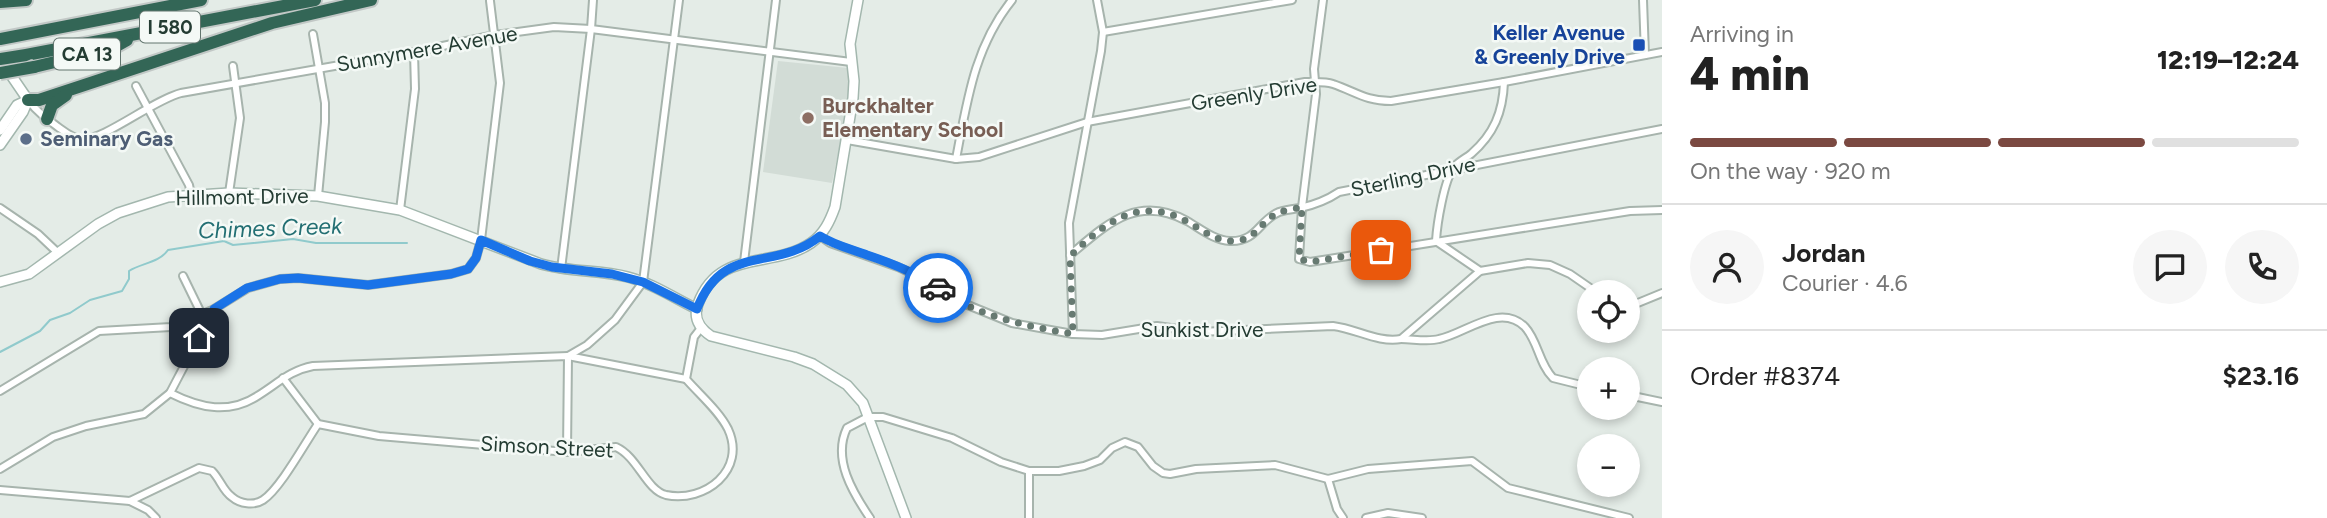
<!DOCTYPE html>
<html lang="en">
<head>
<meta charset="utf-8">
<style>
  body { margin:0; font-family:Figtree,sans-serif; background:#f6f6f6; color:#222; height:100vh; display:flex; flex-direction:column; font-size:26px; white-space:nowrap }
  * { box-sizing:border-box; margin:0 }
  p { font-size:23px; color:#767676 }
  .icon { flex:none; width:38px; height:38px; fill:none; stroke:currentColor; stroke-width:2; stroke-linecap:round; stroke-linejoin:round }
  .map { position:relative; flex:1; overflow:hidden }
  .drawer { display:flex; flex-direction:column; background:#fff; width:665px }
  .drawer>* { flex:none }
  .buttons { position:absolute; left:1577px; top:280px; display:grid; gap:14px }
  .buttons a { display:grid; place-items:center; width:63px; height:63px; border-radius:50%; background:#fff; box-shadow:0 4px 10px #0003; font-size:35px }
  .pin { position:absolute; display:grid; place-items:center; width:60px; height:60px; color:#fff; margin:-30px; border-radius:14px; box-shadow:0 4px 10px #0006 }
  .courier { position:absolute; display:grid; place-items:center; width:70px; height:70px; margin:-35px; border:5px solid #1a73e8; border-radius:50%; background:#fff; color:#222; box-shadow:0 2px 9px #0007 }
  .headline em { font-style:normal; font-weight:800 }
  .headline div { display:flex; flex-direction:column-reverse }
  .headline { display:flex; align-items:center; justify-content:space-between; height:119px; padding:0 28px }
  h1 { font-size:46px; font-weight:800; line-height:52px }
  .bar { display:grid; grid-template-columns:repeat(4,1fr); gap:10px 7px; align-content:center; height:84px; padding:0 28px }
  .bar i { height:9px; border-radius:5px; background:#e0e0e0 }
  .bar .current { background:#7b4941 }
  .bar p { grid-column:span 4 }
  .line { display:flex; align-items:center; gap:18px; padding:0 28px; border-top:2px solid #e0e0e0 }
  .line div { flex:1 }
  .round { display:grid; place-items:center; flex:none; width:74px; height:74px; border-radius:37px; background:#f6f6f6 }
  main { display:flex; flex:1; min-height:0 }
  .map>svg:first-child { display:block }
</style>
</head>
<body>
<main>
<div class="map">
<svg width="1662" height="518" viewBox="0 0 1662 518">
  <rect width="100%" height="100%" fill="#e4ece7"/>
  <polygon fill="#d2dcd6" points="778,61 848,68 850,74 849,99 832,183 763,172"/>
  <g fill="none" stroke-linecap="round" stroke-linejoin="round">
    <path stroke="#90cacc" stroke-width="2" d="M0,352L40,331L50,320L70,313L90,300L122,291L129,279V271C141,263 159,263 168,250L224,241L233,245L293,239L316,243H407"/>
    <defs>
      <g id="street">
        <polyline points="1323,0 1314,69 1316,94 1302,207 1299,259 1310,262 1630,211 1662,210"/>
        <polyline points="1643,0 1645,55"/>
        <polyline points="1103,32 1292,0"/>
        <polyline points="313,34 325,103 325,122 318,196"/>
        <polyline points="136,86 189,185 191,194"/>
        <path d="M29,101C37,112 47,119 58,127C65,132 73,139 82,139C103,141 153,100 181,93L414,52L495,35L554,27L591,29L851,62"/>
        <path d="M847,140L956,159L979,157L1087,122L1305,82C1314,82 1325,81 1333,84C1356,92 1366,101 1391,101L1504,82L1662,52"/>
        <path d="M956,159C967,102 974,47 1012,0"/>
        <polyline points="229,193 240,118 233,66"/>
        <polyline points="0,208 38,234 57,252"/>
        <polyline points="400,210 415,89 414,52"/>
        <path d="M820,236L830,243L898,267L928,281L953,299L1012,323L1073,334L1102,335L1157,326L1199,332L1333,326C1357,329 1378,343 1401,339L1480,271L1528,263L1550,265L1570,274L1596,292"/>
        <path d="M1070,255C1107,224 1137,194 1187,221C1201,229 1214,240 1230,241C1257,242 1259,220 1279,212C1285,210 1293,209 1300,208C1314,205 1327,200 1339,192L1662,129"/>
        <polyline points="744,262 776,0"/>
        <polyline points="561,269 591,29 593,0"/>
        <path d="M1480,271L1436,241C1437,224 1444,180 1454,167C1458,162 1466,158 1471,154C1494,134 1503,112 1504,82"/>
        <polyline points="183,276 202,315"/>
        <polyline points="1628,307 1662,293"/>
        <polyline points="1073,334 1069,223 1101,51 1103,32 1097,0"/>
        <path d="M1401,339C1413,339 1428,342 1439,339C1465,334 1500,302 1525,327C1538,341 1539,364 1553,378L1589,387"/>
        <path d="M283,378L318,424L379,436L567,452L616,447C638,457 646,490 666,495C705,503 747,470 728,429C719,411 700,395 686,379L694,337L701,328"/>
        <polyline points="0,391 99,331 171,327 212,310"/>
        <path d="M170,393C200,408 229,415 259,395C278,383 291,370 313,366L568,356L686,379"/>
        <polyline points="1628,395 1662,402"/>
        <polyline points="567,452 568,356 587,345 615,320 643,282 679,0"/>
        <polyline points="0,469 53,437 86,426 144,414 170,393 214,309 248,288 280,279 298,278 368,285 451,274 468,269 476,258 481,240 500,83 490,1"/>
        <polyline points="1029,471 1029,518"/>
        <polyline points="1328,479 1337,509 1343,518"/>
        <path d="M0,490L130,501L199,468L212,471C220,479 223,491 232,497C240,504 254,506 263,500C280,489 305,443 318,424"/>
        <polyline points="130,501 148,510 156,518"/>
        <path d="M870,518C853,493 832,459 847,428L868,417H883L952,438L1001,462L1029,471H1059L1084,466L1100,460L1112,448L1125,442L1138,447L1153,466L1163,473L1170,474L1196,469L1275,465L1328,479L1368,469L1472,461L1508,488L1629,518"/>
        <polyline points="1366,518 1388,513 1422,518"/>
      </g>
      <g id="secondary">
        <path d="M858,0L850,44L854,81L853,98L835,207C830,221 824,234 811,243C772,270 719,247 698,304C693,318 699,328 711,336L794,357L813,364L847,385L863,403L906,518"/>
        <polyline points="0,59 28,100"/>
        <polyline points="0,130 17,105 28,100"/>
        <polyline points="0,145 23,112 28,100"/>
        <path d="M0,282L29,274L98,224L118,213L168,197L229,193L318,196L400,210L541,264C570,272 599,270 628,277C652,283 674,298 697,309"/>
      </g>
      <g id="highway">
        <polyline points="0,2 26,0"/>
        <polyline points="0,39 201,0"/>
        <polyline points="26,55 315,0"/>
        <polyline points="34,67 113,48 127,40"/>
        <polyline points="28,100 39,100 272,23 371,0"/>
        <polyline points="47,119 52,105 66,95"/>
      </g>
    </defs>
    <use href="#street" stroke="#a7b4ad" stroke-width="10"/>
    <use href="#secondary" stroke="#a3b7ae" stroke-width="12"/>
    <use href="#highway" stroke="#c2c8c6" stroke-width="16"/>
    <use href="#street" stroke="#fff" stroke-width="6"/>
    <use href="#secondary" stroke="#fff" stroke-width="9"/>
    <use href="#highway" stroke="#336656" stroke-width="12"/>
    <defs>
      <g id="highway-bridge">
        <polyline points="0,59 26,55"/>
        <polyline points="0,73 34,67"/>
      </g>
    </defs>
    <use href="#highway-bridge" stroke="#c2c8c6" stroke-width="16" stroke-linecap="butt"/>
    <use href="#highway-bridge" stroke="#336656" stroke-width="12"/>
  </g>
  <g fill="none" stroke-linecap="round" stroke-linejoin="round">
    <path stroke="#677a72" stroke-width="7" stroke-dasharray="0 12.6" d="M938,288C978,317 1026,326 1073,334L1070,256C1106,222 1139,195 1188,222C1202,230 1215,241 1232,241C1256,241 1259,223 1276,214C1283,210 1294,209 1302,207L1299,259L1310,262L1381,250"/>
    <path stroke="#1a73e8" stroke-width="9" d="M199,338L214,309L247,288L280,279L298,278L368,285L451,274L468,269L476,258L481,240L530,261L552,267L612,274L643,282L697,309C723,241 775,273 820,236C834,245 851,249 867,255C891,263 917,273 938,288"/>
  </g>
  <rect fill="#1a4fb4" stroke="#f4f9f6" stroke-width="2.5" x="1632" y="38" width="14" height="14" rx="3.5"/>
  <circle fill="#8d6e63" stroke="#f4f9f6" stroke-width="2.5" cx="808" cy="118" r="7"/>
  <circle fill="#5c6f8a" stroke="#f4f9f6" stroke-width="2.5" cx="26" cy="139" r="7"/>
  <g text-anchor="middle" stroke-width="5" stroke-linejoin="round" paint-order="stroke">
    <g fill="#f4f9f6" stroke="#62756e" stroke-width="2">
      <rect x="140" y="11.5" width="60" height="31" rx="5"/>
      <rect x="54" y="38.5" width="66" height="31" rx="5"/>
    </g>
    <g font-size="19" font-weight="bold" fill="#243c33">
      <text x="170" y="34">I 580</text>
      <text x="87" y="61">CA 13</text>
    </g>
    <g font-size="21" font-weight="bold" fill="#164399" stroke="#f4f9f6" text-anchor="end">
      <text x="1625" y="40">Keller Avenue<tspan x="1625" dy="24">&amp; Greenly Drive</tspan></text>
    </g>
    <g font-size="21" fill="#243c33" stroke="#f4f9f6">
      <text transform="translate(427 49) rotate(-10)" y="7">Sunnymere Avenue</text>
      <text transform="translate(1254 94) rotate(-9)" y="7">Greenly Drive</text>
      <text transform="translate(1413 177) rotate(-12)" y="7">Sterling Drive</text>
      <text transform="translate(242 197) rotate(-1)" y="7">Hillmont Drive</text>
      <text x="1202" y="337">Sunkist Drive</text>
      <text transform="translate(547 447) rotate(3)" y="7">Simson Street</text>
    </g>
    <g font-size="21" font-weight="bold" fill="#785e54" stroke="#f4f9f6" text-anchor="start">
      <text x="822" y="113">Burckhalter<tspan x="822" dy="24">Elementary School</tspan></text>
    </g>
    <g font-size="21" font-weight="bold" fill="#4e5e75" stroke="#f4f9f6" text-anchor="start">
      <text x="40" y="146">Seminary Gas</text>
    </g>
    <g font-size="23" font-style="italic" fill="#236f73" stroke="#f4f9f6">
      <text transform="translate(270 228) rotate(-2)" y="8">Chimes Creek</text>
    </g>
  </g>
</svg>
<div class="buttons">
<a><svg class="icon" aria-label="locate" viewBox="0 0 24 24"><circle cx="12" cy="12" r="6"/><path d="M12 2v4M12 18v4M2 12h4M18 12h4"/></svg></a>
<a>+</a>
<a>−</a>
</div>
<div class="pin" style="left:1381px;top:250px;background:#ea580c"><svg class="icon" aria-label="bag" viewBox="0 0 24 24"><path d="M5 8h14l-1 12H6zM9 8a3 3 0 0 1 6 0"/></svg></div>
<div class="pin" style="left:199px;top:338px;background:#1f2937"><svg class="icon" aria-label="home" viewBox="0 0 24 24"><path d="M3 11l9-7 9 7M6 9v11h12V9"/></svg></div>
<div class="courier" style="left:938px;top:288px"><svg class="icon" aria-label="car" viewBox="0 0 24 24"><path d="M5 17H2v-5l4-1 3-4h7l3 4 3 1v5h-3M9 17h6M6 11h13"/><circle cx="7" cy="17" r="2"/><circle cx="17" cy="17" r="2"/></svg></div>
</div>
<section class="drawer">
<div class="headline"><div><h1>4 min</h1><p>Arriving in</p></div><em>12:19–12:24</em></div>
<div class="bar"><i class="current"></i><i class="current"></i><i class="current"></i><i></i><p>On the way · 920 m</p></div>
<div class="line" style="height:126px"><a class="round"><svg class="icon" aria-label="person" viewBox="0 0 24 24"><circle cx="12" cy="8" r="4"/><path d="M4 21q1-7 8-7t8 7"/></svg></a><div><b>Jordan</b><p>Courier · 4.6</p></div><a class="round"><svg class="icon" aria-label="chat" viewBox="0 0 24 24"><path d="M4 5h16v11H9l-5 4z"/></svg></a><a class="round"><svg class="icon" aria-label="phone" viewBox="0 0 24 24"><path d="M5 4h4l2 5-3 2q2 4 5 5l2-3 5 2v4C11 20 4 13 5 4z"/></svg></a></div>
<div class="line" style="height:91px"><div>Order #8374</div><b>$23.16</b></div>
</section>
</main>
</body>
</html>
